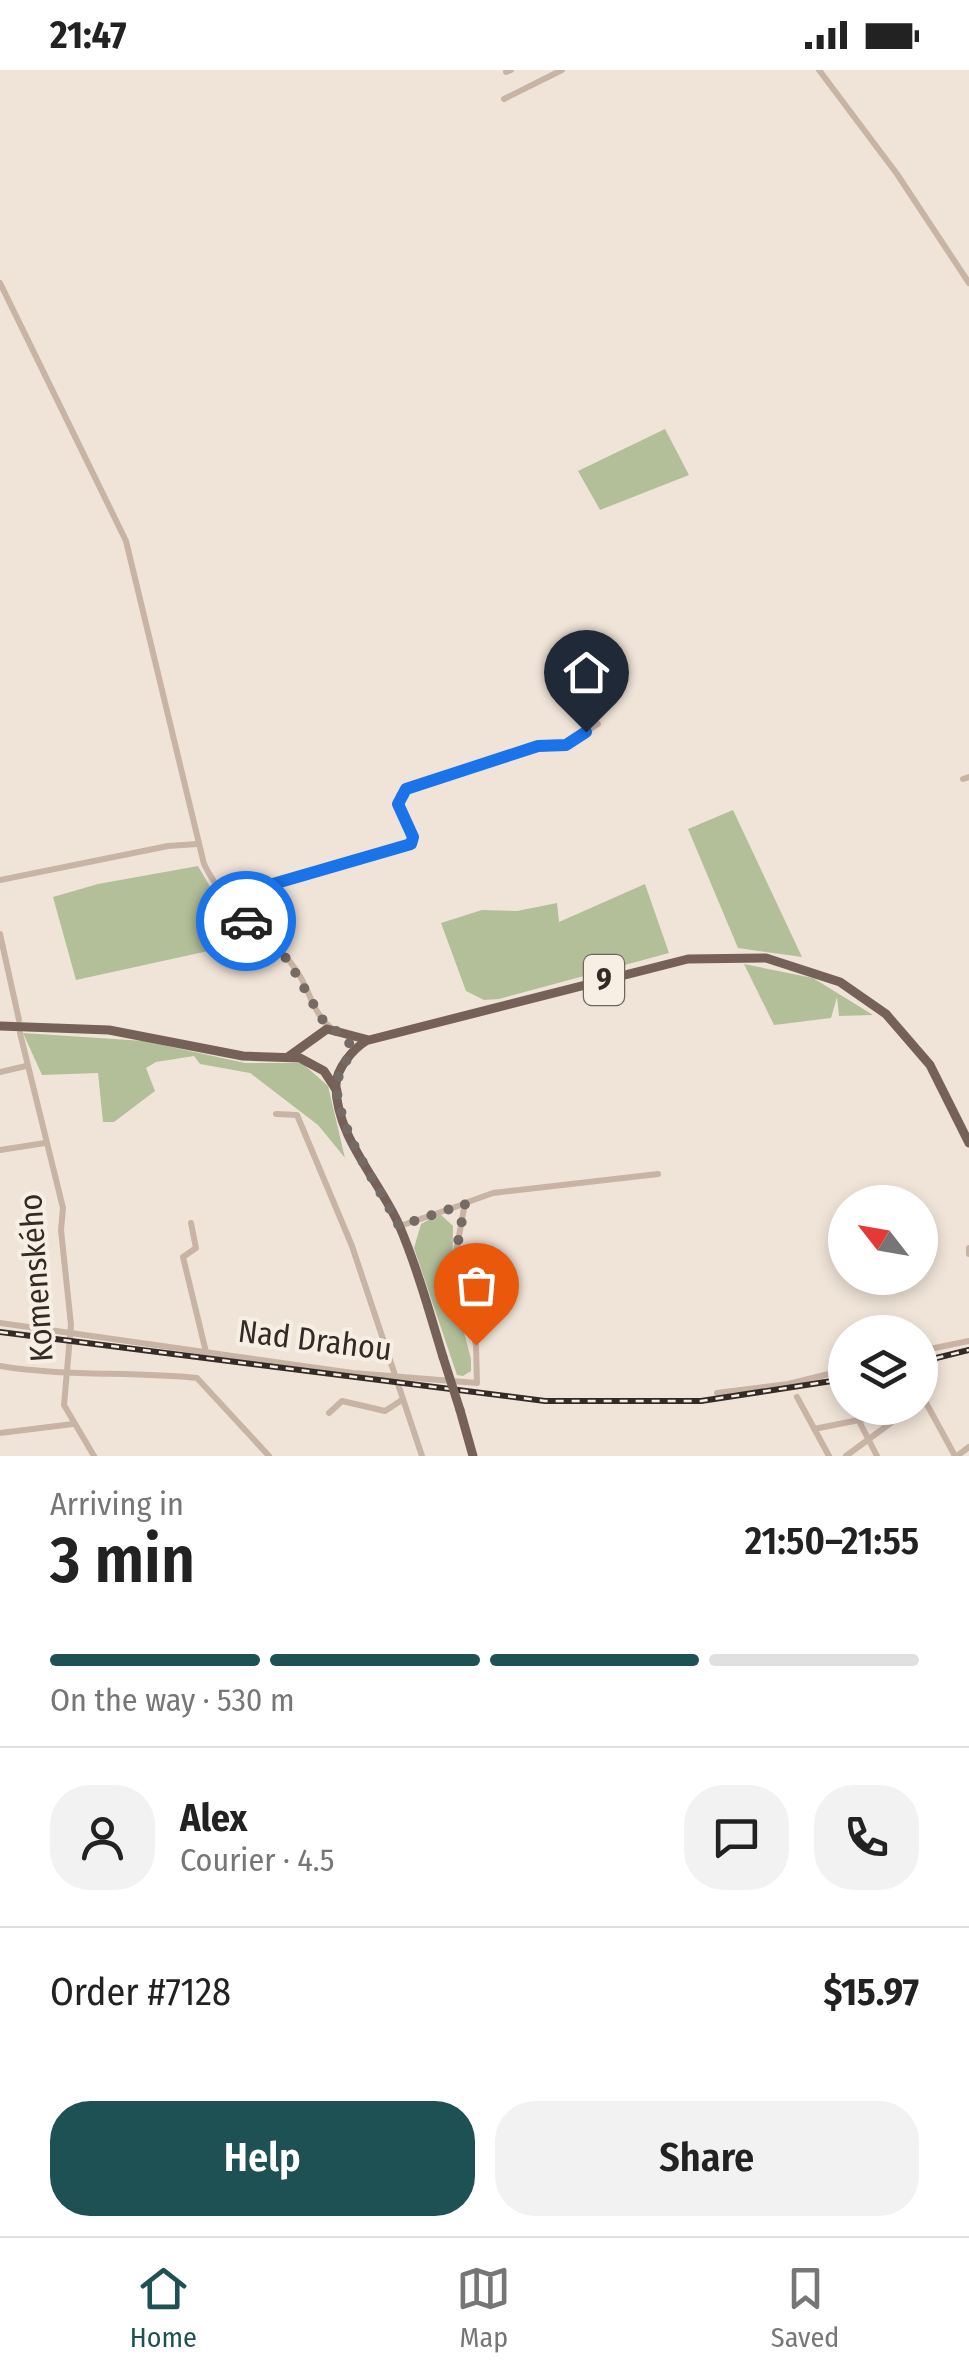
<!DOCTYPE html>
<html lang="en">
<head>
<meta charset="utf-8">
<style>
  body { margin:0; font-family:"Fira Sans Condensed",sans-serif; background:#f2f2f2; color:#222; height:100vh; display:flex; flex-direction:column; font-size:38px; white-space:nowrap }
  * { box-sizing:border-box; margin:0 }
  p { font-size:32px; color:#767676 }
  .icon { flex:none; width:55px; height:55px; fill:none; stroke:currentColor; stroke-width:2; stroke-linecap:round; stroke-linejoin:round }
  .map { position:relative; height:1386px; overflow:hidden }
  .panel { display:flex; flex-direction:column; background:#fff; flex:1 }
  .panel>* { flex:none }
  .needle { width:65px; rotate:301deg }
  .controls { position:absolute; left:828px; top:1115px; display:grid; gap:20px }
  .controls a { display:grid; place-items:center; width:110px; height:110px; border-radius:50%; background:#fff; box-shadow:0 5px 15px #0003; font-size:50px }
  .pin { position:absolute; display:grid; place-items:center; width:85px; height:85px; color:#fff; margin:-102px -42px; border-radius:50% 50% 50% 0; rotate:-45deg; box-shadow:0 0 10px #0007 }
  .pin .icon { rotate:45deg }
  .courier { position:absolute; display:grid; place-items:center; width:100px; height:100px; margin:-50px; border:8px solid #1a73e8; border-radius:50%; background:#fff; color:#222; box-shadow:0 2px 12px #0007 }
  .overview em { font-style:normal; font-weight:600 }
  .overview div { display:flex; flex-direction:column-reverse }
  .overview { display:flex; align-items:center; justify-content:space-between; height:170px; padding:0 50px }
  h1 { font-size:65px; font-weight:600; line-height:75px }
  .bar { display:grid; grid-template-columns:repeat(4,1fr); gap:15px 10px; align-content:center; height:120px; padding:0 50px }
  .bar i { height:12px; border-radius:8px; background:#e0e0e0 }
  .bar .selected { background:#1d5154 }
  .bar p { grid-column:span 4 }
  .line { display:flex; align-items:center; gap:25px; padding:0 50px; border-top:2px solid #e0e0e0 }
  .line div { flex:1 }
  .round { display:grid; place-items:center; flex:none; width:105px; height:105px; border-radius:40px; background:#f2f2f2 }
  .primary-button { display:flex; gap:20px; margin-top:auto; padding:20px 50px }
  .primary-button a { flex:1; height:115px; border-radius:40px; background:#1d5154; color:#fff; font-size:40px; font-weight:600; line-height:115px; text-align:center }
  .primary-button a+a { background:#f2f2f2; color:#222 }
  .status { display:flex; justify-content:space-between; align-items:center; height:70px; padding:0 50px; background:#fff; direction:ltr }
  .status svg { height:28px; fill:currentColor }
  .tabs { display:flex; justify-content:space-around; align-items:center; height:140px; border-top:2px solid #e0e0e0; background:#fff; font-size:28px; color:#767676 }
  .tabs a { display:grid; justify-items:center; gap:5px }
  .tabs .selected { color:#1d5154 }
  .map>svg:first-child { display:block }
</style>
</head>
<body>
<div class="status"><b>21:47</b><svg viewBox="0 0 49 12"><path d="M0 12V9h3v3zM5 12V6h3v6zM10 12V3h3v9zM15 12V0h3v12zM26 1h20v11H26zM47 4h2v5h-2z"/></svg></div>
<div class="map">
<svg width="969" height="1386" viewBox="0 0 969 1386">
  <rect width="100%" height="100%" fill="#f0e4d8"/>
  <g fill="#b3bf99">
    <polygon points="665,359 689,405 600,440 578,401"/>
    <polygon points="733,740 802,887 738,878 688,759"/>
    <polygon points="198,796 222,837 245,860 222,878 76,910 53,827 98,814"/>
    <polygon points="645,814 669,883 499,929 484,930 466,921 441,853 482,840 517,841 557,833 559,852"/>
    <polygon points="744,894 813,908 873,945 839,946 837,927 831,948 774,955"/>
    <polygon points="23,963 144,971 245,993 302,993 328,1016 345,1088 318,1055 250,1003 200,994 194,986 156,992 146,998 155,1021 114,1052 103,1052 98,1003 42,1005"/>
    <polygon points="440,1144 453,1156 452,1216 471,1289 471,1301 463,1306 457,1305 414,1178 421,1154"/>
  </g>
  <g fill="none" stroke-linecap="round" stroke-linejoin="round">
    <g stroke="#c8b4a5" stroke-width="6">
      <polyline points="819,0 897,104 969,213"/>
      <polyline points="506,2 511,0"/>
      <polyline points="504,29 562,0"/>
      <path d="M0,213L126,471L204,794C226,841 271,861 298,903C310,921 313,943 330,957"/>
      <polyline points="963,709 969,707"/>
      <polyline points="0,810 168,776 197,774"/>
      <polyline points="225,828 411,774 413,767 399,739 399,725 407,719 535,677 565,675 598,654"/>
      <polyline points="0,864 19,950"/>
      <polyline points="20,963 63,1138 61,1160 71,1255 64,1335 94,1386"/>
      <polyline points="0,1002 26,996"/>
      <polyline points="276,1044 297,1045 352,1176 422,1386"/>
      <polyline points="0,1080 45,1073"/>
      <polyline points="191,1153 196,1178 183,1187 206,1282"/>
      <polyline points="400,1156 464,1134"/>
      <polyline points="969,1178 969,1184"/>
      <polyline points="0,1253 353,1303 477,1313 476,1275 455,1188 465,1133 493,1123 658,1104"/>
      <polyline points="920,1281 969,1271"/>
      <path d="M0,1296C65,1307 131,1301 197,1308L269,1386"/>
      <polyline points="717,1323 788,1314 845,1300"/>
      <polyline points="797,1327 829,1386"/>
      <polyline points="920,1332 924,1329 955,1386"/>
      <polyline points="329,1343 342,1331 385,1341 402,1330"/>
      <polyline points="859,1351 877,1386"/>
      <polyline points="814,1359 904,1341"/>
      <polyline points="0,1363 73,1354"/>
      <polyline points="846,1386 911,1338"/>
      <polyline points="957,1386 969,1377"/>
    </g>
    <g stroke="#756157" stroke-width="9">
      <polyline points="0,956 109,960 243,986 300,988 324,1001 337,1021"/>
      <path d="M366,971C353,979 337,998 336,1014C335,1066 379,1110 399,1155C417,1197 430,1244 443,1287"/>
      <polyline points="288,987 327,959 369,970 688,889 766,888 840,912 886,944 930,995 969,1073"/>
      <polyline points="460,1340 473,1386"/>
    </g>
    <defs>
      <g id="rail">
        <polyline points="0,1262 545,1331 701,1331 845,1309"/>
        <polyline points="920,1292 969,1280"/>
      </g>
    </defs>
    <use href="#rail" stroke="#342a26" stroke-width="6"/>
    <use href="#rail" stroke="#f8efe4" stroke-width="2.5" stroke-dasharray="8" stroke-linecap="butt"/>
    <polyline stroke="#756157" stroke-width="9" points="443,1287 460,1340"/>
  </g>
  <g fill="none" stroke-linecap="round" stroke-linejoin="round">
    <path stroke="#766b64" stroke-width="10" stroke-dasharray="0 18" d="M246,851L288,890L322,949L349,972C353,992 334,1001 337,1022C344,1071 377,1113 399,1156L465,1134L455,1188L476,1275"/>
    <polyline stroke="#1a73e8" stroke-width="12" points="246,851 225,828 411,774 413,767 398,734 406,719 538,676 566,675 586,662"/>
  </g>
  <g text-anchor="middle" stroke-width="8" stroke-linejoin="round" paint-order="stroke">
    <rect fill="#f8efe4" stroke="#6f655f" stroke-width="2.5" x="584" y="885" width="40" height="50" rx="8"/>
    <g font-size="30" font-weight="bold" fill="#342a26">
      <text x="604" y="920">9</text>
    </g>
    <g font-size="32" fill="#342a26" stroke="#f8efe4">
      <text transform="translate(36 1208) rotate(-94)" y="11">Komenského</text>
      <text transform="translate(315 1270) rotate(7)" y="11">Nad Drahou</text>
    </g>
  </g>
</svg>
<div class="controls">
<a><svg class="needle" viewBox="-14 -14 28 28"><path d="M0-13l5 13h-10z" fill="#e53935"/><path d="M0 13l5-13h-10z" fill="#767676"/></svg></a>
<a><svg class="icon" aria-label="layers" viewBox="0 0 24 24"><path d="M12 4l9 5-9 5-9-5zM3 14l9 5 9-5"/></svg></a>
</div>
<div class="pin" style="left:476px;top:1275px;background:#ea580c"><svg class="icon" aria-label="bag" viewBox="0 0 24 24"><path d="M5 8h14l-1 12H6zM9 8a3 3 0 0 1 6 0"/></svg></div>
<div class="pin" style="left:586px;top:662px;background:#1f2937"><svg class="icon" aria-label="home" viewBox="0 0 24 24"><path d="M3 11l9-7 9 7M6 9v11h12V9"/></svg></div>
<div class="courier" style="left:246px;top:851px"><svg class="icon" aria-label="car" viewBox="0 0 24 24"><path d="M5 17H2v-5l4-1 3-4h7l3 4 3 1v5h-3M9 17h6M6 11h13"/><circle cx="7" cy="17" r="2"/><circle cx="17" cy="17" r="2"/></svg></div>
</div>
<section class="panel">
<div class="overview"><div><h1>3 min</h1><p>Arriving in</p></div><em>21:50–21:55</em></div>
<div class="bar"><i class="selected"></i><i class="selected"></i><i class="selected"></i><i></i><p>On the way · 530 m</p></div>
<div class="line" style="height:180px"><a class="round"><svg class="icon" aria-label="person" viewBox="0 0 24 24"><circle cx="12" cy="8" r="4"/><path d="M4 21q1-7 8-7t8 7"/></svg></a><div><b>Alex</b><p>Courier · 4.5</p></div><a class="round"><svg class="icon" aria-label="chat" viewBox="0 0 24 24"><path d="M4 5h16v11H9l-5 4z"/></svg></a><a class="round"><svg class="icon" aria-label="phone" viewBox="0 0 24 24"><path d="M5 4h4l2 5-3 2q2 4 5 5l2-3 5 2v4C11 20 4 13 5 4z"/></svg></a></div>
<div class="line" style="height:130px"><div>Order #7128</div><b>$15.97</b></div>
<div class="primary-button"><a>Help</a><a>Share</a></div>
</section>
<nav class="tabs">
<a class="selected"><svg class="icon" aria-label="home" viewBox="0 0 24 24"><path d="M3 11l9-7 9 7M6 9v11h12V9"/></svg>Home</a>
<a><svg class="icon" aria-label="map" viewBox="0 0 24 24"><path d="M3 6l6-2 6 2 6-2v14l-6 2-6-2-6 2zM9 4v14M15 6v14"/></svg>Map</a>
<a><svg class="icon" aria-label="saved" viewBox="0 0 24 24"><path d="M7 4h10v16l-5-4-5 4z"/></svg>Saved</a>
</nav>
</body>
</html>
